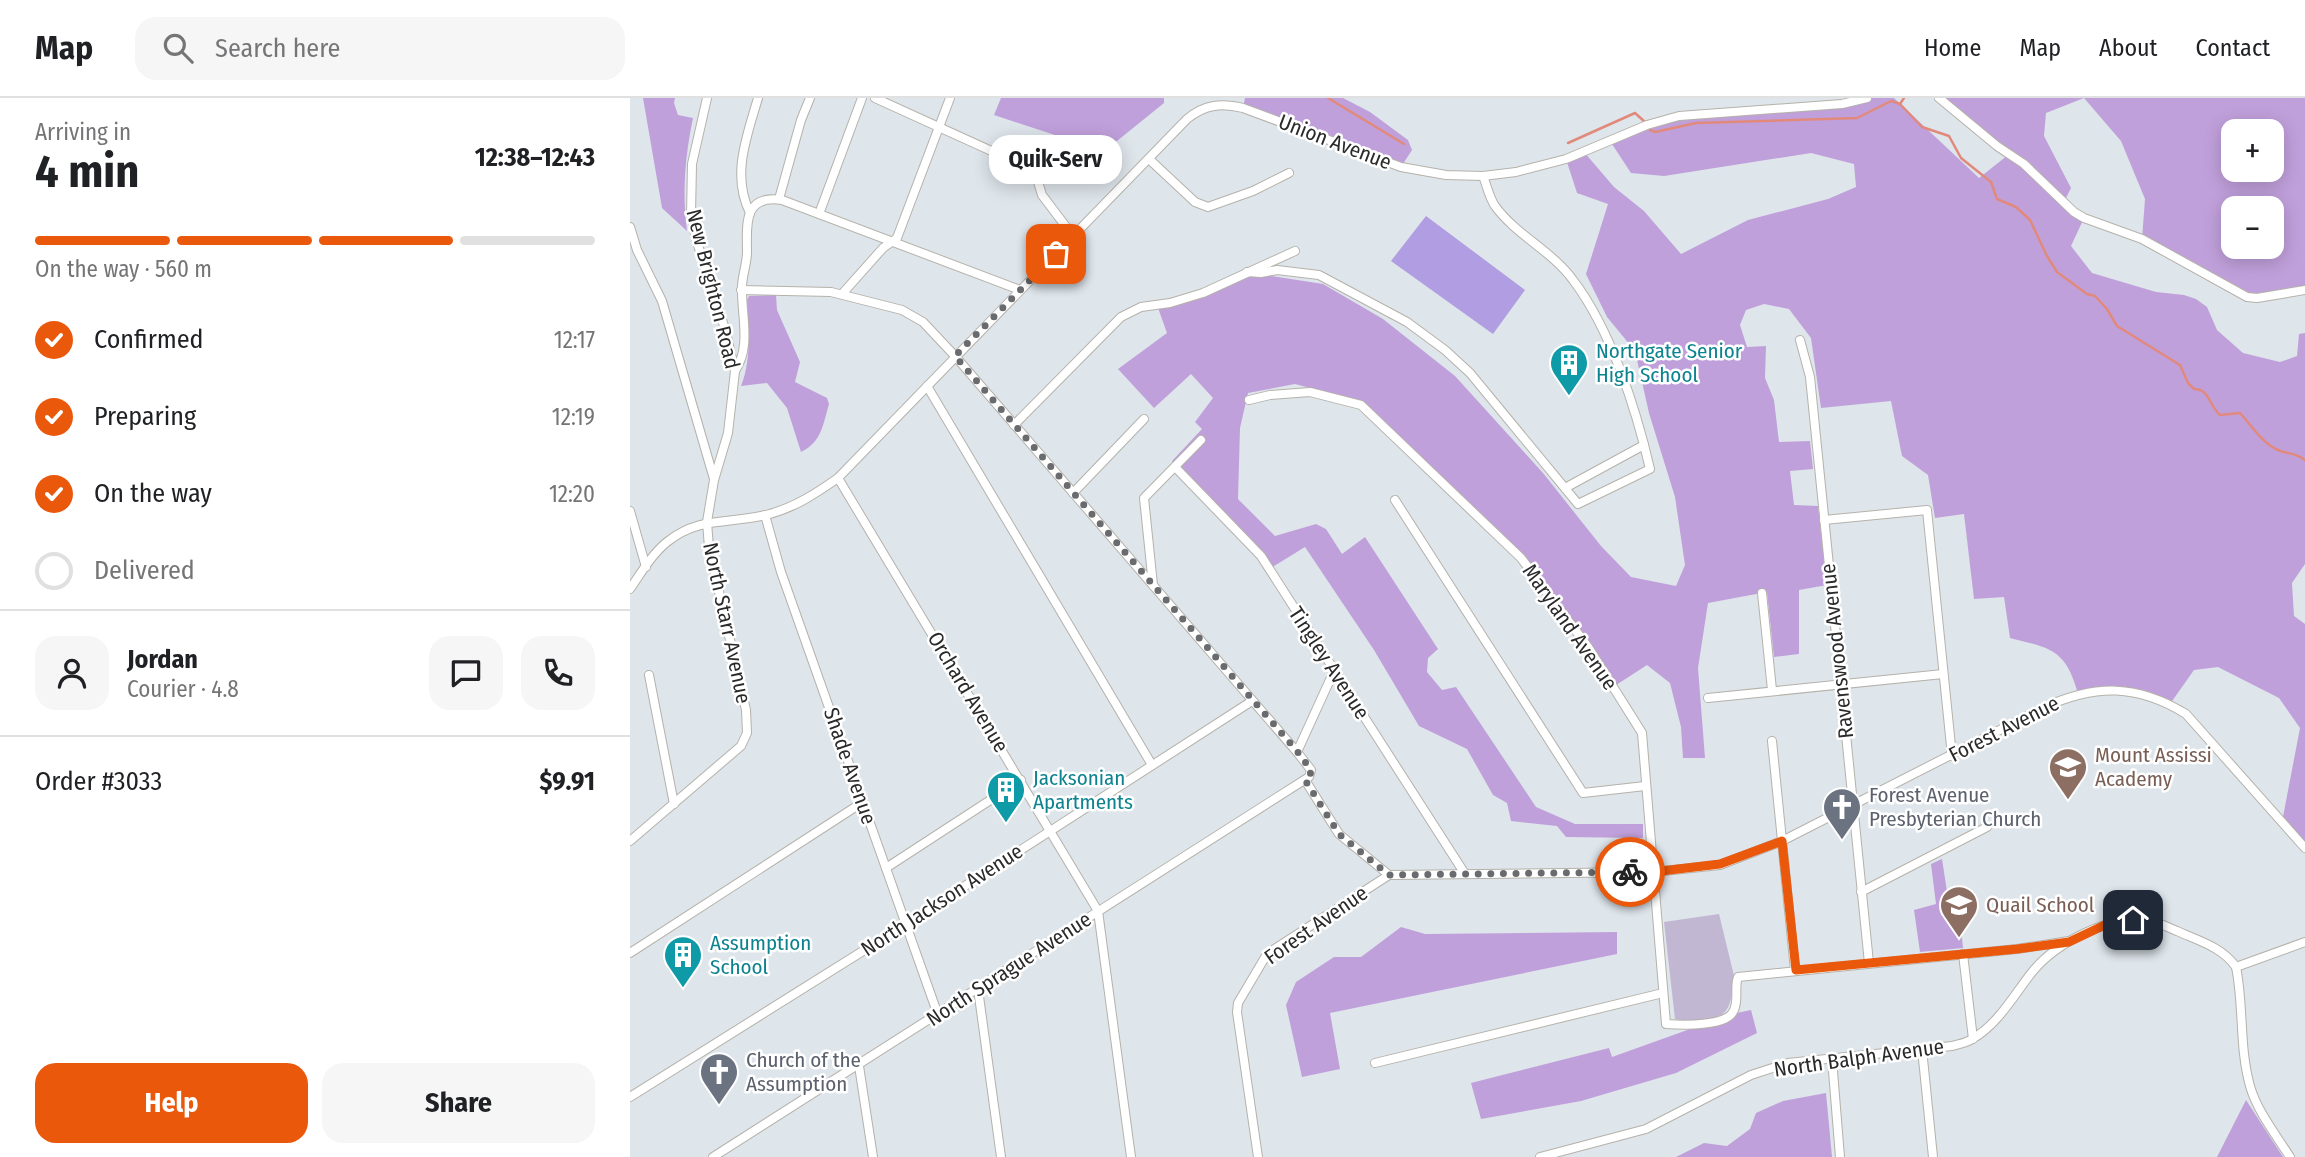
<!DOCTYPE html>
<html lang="en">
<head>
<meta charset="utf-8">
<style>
  body { margin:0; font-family:"Fira Sans Condensed",sans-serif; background:#f6f6f6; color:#202124; height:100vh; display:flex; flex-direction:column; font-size:26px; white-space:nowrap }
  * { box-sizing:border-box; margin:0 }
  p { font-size:23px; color:#757577 }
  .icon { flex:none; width:38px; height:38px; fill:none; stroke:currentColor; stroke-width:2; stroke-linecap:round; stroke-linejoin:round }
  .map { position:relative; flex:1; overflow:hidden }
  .drawer { display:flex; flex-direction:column; background:#fff; width:630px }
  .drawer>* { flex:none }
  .tools { position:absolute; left:1591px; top:21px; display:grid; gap:14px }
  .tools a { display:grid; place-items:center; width:63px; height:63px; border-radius:14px; background:#fff; box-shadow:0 4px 18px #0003; font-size:35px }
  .pin { position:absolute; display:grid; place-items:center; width:60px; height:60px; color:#fff; margin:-30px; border-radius:14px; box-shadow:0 4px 10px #0006 }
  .courier { position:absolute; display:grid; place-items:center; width:70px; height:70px; margin:-35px; border:5px solid #ea580c; border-radius:50%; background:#fff; color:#222; box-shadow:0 2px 9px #0007 }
  .bubble { position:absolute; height:49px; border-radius:21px; background:#fff; box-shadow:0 4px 18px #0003; font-size:23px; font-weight:700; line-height:49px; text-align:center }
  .summary em { font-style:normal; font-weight:700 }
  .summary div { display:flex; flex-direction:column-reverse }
  .summary { display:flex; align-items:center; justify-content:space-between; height:119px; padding:0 35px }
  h1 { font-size:46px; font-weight:700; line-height:52px }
  .bar { display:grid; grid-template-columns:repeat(4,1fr); gap:10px 7px; align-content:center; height:84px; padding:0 35px }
  .bar i { height:9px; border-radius:5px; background:#e0e0e0 }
  .bar .current { background:#ea580c }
  .bar p { grid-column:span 4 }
  .line { display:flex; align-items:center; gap:18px; padding:0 35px; border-top:2px solid #e0e0e0 }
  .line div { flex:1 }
  .round { display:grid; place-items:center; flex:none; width:74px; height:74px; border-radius:21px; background:#f6f6f6 }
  ol { padding:0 35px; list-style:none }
  li { display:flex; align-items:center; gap:21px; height:77px }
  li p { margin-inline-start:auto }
  li .icon { padding:7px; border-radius:50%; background:#ea580c; color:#fff; stroke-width:4 }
  li:last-child { color:#757577 }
  li i { width:38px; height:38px; border:4px solid #e0e0e0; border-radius:50% }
  .button { display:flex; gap:14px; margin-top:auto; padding:14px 35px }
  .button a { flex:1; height:80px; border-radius:21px; background:#ea580c; color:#fff; font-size:28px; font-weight:700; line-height:80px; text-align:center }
  .button a+a { background:#f6f6f6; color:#202124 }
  header { display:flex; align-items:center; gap:42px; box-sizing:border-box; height:98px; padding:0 35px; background:#fff; border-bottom:2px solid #e0e0e0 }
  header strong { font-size:33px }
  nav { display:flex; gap:38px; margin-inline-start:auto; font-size:24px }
  .search { width:490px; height:63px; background:#f6f6f6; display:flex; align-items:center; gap:18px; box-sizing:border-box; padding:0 24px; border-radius:21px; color:#757577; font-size:26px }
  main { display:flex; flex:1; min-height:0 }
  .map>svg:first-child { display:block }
</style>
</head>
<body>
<header>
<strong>Map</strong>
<div class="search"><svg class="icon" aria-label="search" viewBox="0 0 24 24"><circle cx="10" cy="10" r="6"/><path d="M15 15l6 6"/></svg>Search here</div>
<nav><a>Home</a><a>Map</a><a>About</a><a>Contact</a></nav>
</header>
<main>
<section class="drawer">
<div class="summary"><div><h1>4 min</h1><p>Arriving in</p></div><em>12:38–12:43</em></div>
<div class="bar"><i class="current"></i><i class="current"></i><i class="current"></i><i></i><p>On the way · 560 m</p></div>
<ol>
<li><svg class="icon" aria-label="check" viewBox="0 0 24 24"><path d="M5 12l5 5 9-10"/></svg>Confirmed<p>12:17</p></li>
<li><svg class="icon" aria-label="check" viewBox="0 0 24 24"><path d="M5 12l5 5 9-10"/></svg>Preparing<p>12:19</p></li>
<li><svg class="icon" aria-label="check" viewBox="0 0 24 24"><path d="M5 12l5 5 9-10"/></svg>On the way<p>12:20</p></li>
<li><i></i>Delivered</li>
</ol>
<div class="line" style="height:126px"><a class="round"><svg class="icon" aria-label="person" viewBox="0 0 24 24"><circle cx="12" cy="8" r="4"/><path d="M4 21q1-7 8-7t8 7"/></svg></a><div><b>Jordan</b><p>Courier · 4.8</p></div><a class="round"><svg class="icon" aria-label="chat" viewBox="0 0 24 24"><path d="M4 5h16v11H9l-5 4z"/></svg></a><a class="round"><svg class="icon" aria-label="phone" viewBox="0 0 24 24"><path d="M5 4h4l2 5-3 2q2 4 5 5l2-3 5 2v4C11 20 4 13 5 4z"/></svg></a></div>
<div class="line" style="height:91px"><div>Order #3033</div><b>$9.91</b></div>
<div class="button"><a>Help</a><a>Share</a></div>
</section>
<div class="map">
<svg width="1675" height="1059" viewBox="0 0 1675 1059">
  <rect width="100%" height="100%" fill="#dee5eb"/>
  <g fill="#c0a0db" fill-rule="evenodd">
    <path d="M13,0H45L44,5L48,17L63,20C55,58 52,94 57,133L32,110Z"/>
    <polygon points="371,0 534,0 534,5 461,64 437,41 364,17"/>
    <polygon points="615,0 713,0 740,14 778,42 782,52 771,69 613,10"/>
    <path d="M1237,0H1264L1349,80L1378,57L1309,0H1675V192L1627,200L1512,141L1515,101L1491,43L1454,0L1416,15L1414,38L1441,90L1433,106L1454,120L1441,148L1462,175L1526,194L1554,197L1566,201L1577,209L1587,232L1613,255L1650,264L1667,258L1669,236L1675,235V466L1662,485L1664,518L1675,526V750L1652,724L1670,630L1649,600L1588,569L1564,572L1540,606L1506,594L1448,596C1436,551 1420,550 1380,540L1374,499L1344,501L1334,416L1305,420L1298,377L1272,358L1261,303L1191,310L1181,240L1159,211L1134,206L1116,212L1110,227L1117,249L1136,248L1135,280L1144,302L1149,344L1180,343L1183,371L1160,373L1164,407L1188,408L1197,487L1169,492V556L1144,559L1137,494L1078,505L1068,570L1075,660H1053L1051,629L1040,585L1017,567L983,589L891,460L730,303L665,286L618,295L610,330L608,401L645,438L686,426L696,431L712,456L735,439L808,551L798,560L797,574L812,592L826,589L906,709L945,726H1013V740L936,739L927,728L881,723L877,705L863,697L837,651L789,628L744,552L675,449L639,471L545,369L542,363L572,331L565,324L583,300L561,276L524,310L488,271L537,235L527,207L540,205L617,174L693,186L753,221L825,278L913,375L971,448L1001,479L1046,488L1055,467L1045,399L1019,315L1005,253L977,219L956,176L978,106L947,95L936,61L954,54L984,89L1014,113L1051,156L1118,122L1198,101L1226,89L1224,66L1181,55L1034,78L1001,75L980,43L1049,18ZM1603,33H1642V72H1603ZM1603,110H1642V149H1603Z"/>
    <path d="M146,197L147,212L170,264L165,284L197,300L199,306C193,326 192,344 171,354L157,310L137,285L111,288C122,260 118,232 117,202L119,198Z"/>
    <polygon points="1312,761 1318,800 1328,799 1333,850 1290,854 1284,812 1306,806 1301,766"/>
    <polygon points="771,829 795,836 987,834 987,856 700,915 710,971 672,979 656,907 666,884 704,859 731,859"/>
    <polygon points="1121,912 1127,935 1046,975 951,1003 851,1021 841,985 979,950 982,959 1102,916"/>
    <polygon points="1196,995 1202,1059 1046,1059 1074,1045 1097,1048 1120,1031 1126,1015 1153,1003"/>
    <polygon points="1616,1002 1653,1059 1587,1059"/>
  </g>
  <path fill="#c2b7d3" d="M1089,816L1106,886C1101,893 1102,900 1099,907C1091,927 1062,925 1045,921L1034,824Z"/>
  <polygon fill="#b19de1" points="796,118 895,192 863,236 761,163"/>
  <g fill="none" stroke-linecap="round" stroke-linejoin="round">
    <g stroke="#e18a7c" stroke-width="2.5">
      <polyline points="698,0 774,46"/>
      <path d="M1270,6L1292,29L1319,38L1331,60L1361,84L1367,101L1386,109L1400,122L1417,158L1427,174L1457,196L1465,198L1477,211L1487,228L1550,267L1558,285L1564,291C1580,291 1579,308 1590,317L1610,315C1621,327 1633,346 1648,352C1657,356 1667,355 1675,362"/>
      <polyline points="1020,32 1025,34 1066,25 1227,20 1261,3 1270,6 1274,0"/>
      <polyline points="938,45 1005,15 1015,24"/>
    </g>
    <defs>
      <g id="minor">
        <polyline points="245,0 401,71 405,74 412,97 443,138"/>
        <polyline points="1309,0 1367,48 1394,66 1444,114 1454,120 1512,141 1617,199 1627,200 1675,192"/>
        <polyline points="519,61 565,104 578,109 623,93 659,75"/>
        <polyline points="149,101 171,22 180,0"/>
        <path d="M120,115C101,77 117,38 128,0"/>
        <polyline points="189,116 232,0"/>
        <polyline points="0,129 7,152 32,203 84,381"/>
        <path d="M617,174L631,175L647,172L689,177L777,224L815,252L840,275L948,406L1020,371C1006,311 981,232 943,182C922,153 886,137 865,108C859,99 857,88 853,78"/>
        <polyline points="111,192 201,194 272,212 293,224 325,258 667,654"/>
        <polyline points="212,196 253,150 267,140 320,0"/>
        <polyline points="1170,242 1180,279 1239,865"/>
        <path d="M105,273C121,249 112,220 112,193C111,180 117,167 117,154C117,129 112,96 152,102L390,192"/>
        <polyline points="297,288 522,667"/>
        <path d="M619,302L640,297L680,294L731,307L891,460L958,549L1012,635L1036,926C1052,927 1098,929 1104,912C1109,901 1104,889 1108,879L1387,851L1439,843"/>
        <polyline points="384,327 491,219 511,209 540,205 573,195 665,153"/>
        <polyline points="545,369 631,458 835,776"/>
        <polyline points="208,380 468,813 501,1059"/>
        <polyline points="935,390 1014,347"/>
        <polyline points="443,395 514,321"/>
        <polyline points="765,402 953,695 1015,688"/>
        <polyline points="0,413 16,469"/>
        <polyline points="135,417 151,474 308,917"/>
        <polyline points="1194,422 1297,412 1322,658"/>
        <polyline points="523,487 514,400 571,342"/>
        <path d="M0,491C11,475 22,456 37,444C69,418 100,426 136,417C164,410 185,396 208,380L557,21C575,6 592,5 613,10L771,69L816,77L853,78L886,74L936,61L1017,27L1049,18L1212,6L1237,0"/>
        <polyline points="1132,495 1142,592"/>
        <polyline points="19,577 44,706"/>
        <polyline points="1078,600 1313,576"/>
        <polyline points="1142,643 1165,872"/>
        <polyline points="675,682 709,736 759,777"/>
        <polyline points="0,743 111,648 117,635 116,612 79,450 77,424 84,382 98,335 105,273 95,231 66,141 61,116 62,66 77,0"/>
        <polyline points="256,770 391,682"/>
        <polyline points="1231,794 1357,729"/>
        <polyline points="0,855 233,704"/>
        <polyline points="1333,856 1343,941"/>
        <polyline points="1606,869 1675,844"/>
        <polyline points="348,891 371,1059"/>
        <polyline points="1292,951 1303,1059"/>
        <polyline points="1202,961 1210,1059"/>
        <polyline points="745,965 1033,895"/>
        <polyline points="229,968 243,1059"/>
        <polyline points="0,999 276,826 622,603"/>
        <polyline points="83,1059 679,679 681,672 667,654 704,573"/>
        <path d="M628,1059L607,914L608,905L637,856L759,777L1023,774L1090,767L1152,743L1415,609C1466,586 1507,586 1556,616L1675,750"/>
        <path d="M910,1059L1016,1031L1121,977L1158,965L1322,948C1328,946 1337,945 1342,941C1368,927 1385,895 1403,873C1426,845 1480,817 1517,822C1528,824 1537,829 1547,833C1569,843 1592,849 1606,869C1614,908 1609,949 1620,988C1627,1013 1646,1037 1660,1059"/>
      </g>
    </defs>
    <use href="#minor" stroke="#b5b2aa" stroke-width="10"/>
    <use href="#minor" stroke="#fff" stroke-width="8"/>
  </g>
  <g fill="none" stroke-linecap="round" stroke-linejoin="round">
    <polyline stroke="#696b6e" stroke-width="7" stroke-dasharray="0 12.6" points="426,156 325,258 667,653 681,672 680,678 675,682 709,736 759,777 1000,774"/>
    <polyline stroke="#ea580c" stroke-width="9" points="1000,774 1023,774 1090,766 1152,743 1166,872 1387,851 1439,844 1479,825 1503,822"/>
  </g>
  <defs>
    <symbol id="building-pin" viewBox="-11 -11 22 30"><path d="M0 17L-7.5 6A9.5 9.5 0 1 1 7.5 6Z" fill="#0f9aa8" stroke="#fff"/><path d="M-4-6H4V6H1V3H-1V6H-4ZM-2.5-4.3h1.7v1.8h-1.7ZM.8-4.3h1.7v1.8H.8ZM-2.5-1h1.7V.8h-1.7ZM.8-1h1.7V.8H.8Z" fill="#fff"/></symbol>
    <symbol id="school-pin" viewBox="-11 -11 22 30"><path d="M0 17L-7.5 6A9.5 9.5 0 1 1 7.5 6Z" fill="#8d6e63" stroke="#fff"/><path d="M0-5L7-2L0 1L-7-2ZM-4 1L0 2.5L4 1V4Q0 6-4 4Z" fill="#fff"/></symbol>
    <symbol id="church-pin" viewBox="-11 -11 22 30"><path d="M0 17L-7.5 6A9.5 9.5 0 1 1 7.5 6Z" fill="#6b7280" stroke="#fff"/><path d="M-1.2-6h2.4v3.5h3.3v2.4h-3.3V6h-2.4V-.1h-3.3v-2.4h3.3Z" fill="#fff"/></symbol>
  </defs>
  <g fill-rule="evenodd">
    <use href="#building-pin" x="917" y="243" width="44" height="60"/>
    <use href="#school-pin" x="1416" y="647" width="44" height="60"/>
    <use href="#building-pin" x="354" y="670" width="44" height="60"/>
    <use href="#church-pin" x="1190" y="687" width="44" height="60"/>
    <use href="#school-pin" x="1307" y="785" width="44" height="60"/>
    <use href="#building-pin" x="31" y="835" width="44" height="60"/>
    <use href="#church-pin" x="67" y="952" width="44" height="60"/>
  </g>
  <g text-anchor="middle" stroke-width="5" stroke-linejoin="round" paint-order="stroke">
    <g font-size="21" fill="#2a2a2a" stroke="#fff">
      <text transform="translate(705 44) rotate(21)" y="7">Union Avenue</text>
      <text transform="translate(83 191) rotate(76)" y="7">New Brighton Road</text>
      <text transform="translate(97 525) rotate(78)" y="7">North Starr Avenue</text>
      <text transform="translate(940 529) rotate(55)" y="7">Maryland Avenue</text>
      <text transform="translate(1207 553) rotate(-96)" y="7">Ravenswood Avenue</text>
      <text transform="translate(699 565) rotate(57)" y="7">Tingley Avenue</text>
      <text transform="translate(338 594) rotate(59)" y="7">Orchard Avenue</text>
      <text transform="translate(1374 631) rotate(-27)" y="7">Forest Avenue</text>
      <text transform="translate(220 668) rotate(71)" y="7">Shade Avenue</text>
      <text transform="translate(312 802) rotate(-33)" y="7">North Jackson Avenue</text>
      <text transform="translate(686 827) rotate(-35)" y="7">Forest Avenue</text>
      <text transform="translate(379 871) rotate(-33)" y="7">North Sprague Avenue</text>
      <text transform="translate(1229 960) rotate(-8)" y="7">North Balph Avenue</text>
    </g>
    <g font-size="21" fill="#0d838f" stroke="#fff" text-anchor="start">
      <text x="966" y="260">Northgate Senior<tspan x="966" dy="24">High School</tspan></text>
      <text x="403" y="687">Jacksonian<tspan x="403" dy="24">Apartments</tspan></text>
      <text x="80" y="852">Assumption<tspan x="80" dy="24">School</tspan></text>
    </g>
    <g font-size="21" fill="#785e54" stroke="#fff" text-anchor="start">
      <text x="1465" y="664">Mount Assissi<tspan x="1465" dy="24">Academy</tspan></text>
      <text x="1356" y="814">Quail School</text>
    </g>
    <g font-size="21" fill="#5b616d" stroke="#fff" text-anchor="start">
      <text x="1239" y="704">Forest Avenue<tspan x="1239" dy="24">Presbyterian Church</tspan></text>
      <text x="116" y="969">Church of the<tspan x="116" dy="24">Assumption</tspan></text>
    </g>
  </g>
</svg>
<div class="tools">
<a>+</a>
<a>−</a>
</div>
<div class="pin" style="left:426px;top:156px;background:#ea580c"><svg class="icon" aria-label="bag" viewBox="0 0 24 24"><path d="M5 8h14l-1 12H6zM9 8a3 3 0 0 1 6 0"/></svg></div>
<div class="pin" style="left:1503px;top:822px;background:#1f2937"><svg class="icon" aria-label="home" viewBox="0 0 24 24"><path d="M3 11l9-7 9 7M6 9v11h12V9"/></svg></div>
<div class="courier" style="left:1000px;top:774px"><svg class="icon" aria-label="bike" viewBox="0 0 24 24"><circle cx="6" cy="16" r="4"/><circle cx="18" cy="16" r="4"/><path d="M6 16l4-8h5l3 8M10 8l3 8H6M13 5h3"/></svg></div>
<div class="bubble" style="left:359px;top:37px;width:133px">Quik-Serv</div>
</div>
</main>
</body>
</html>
